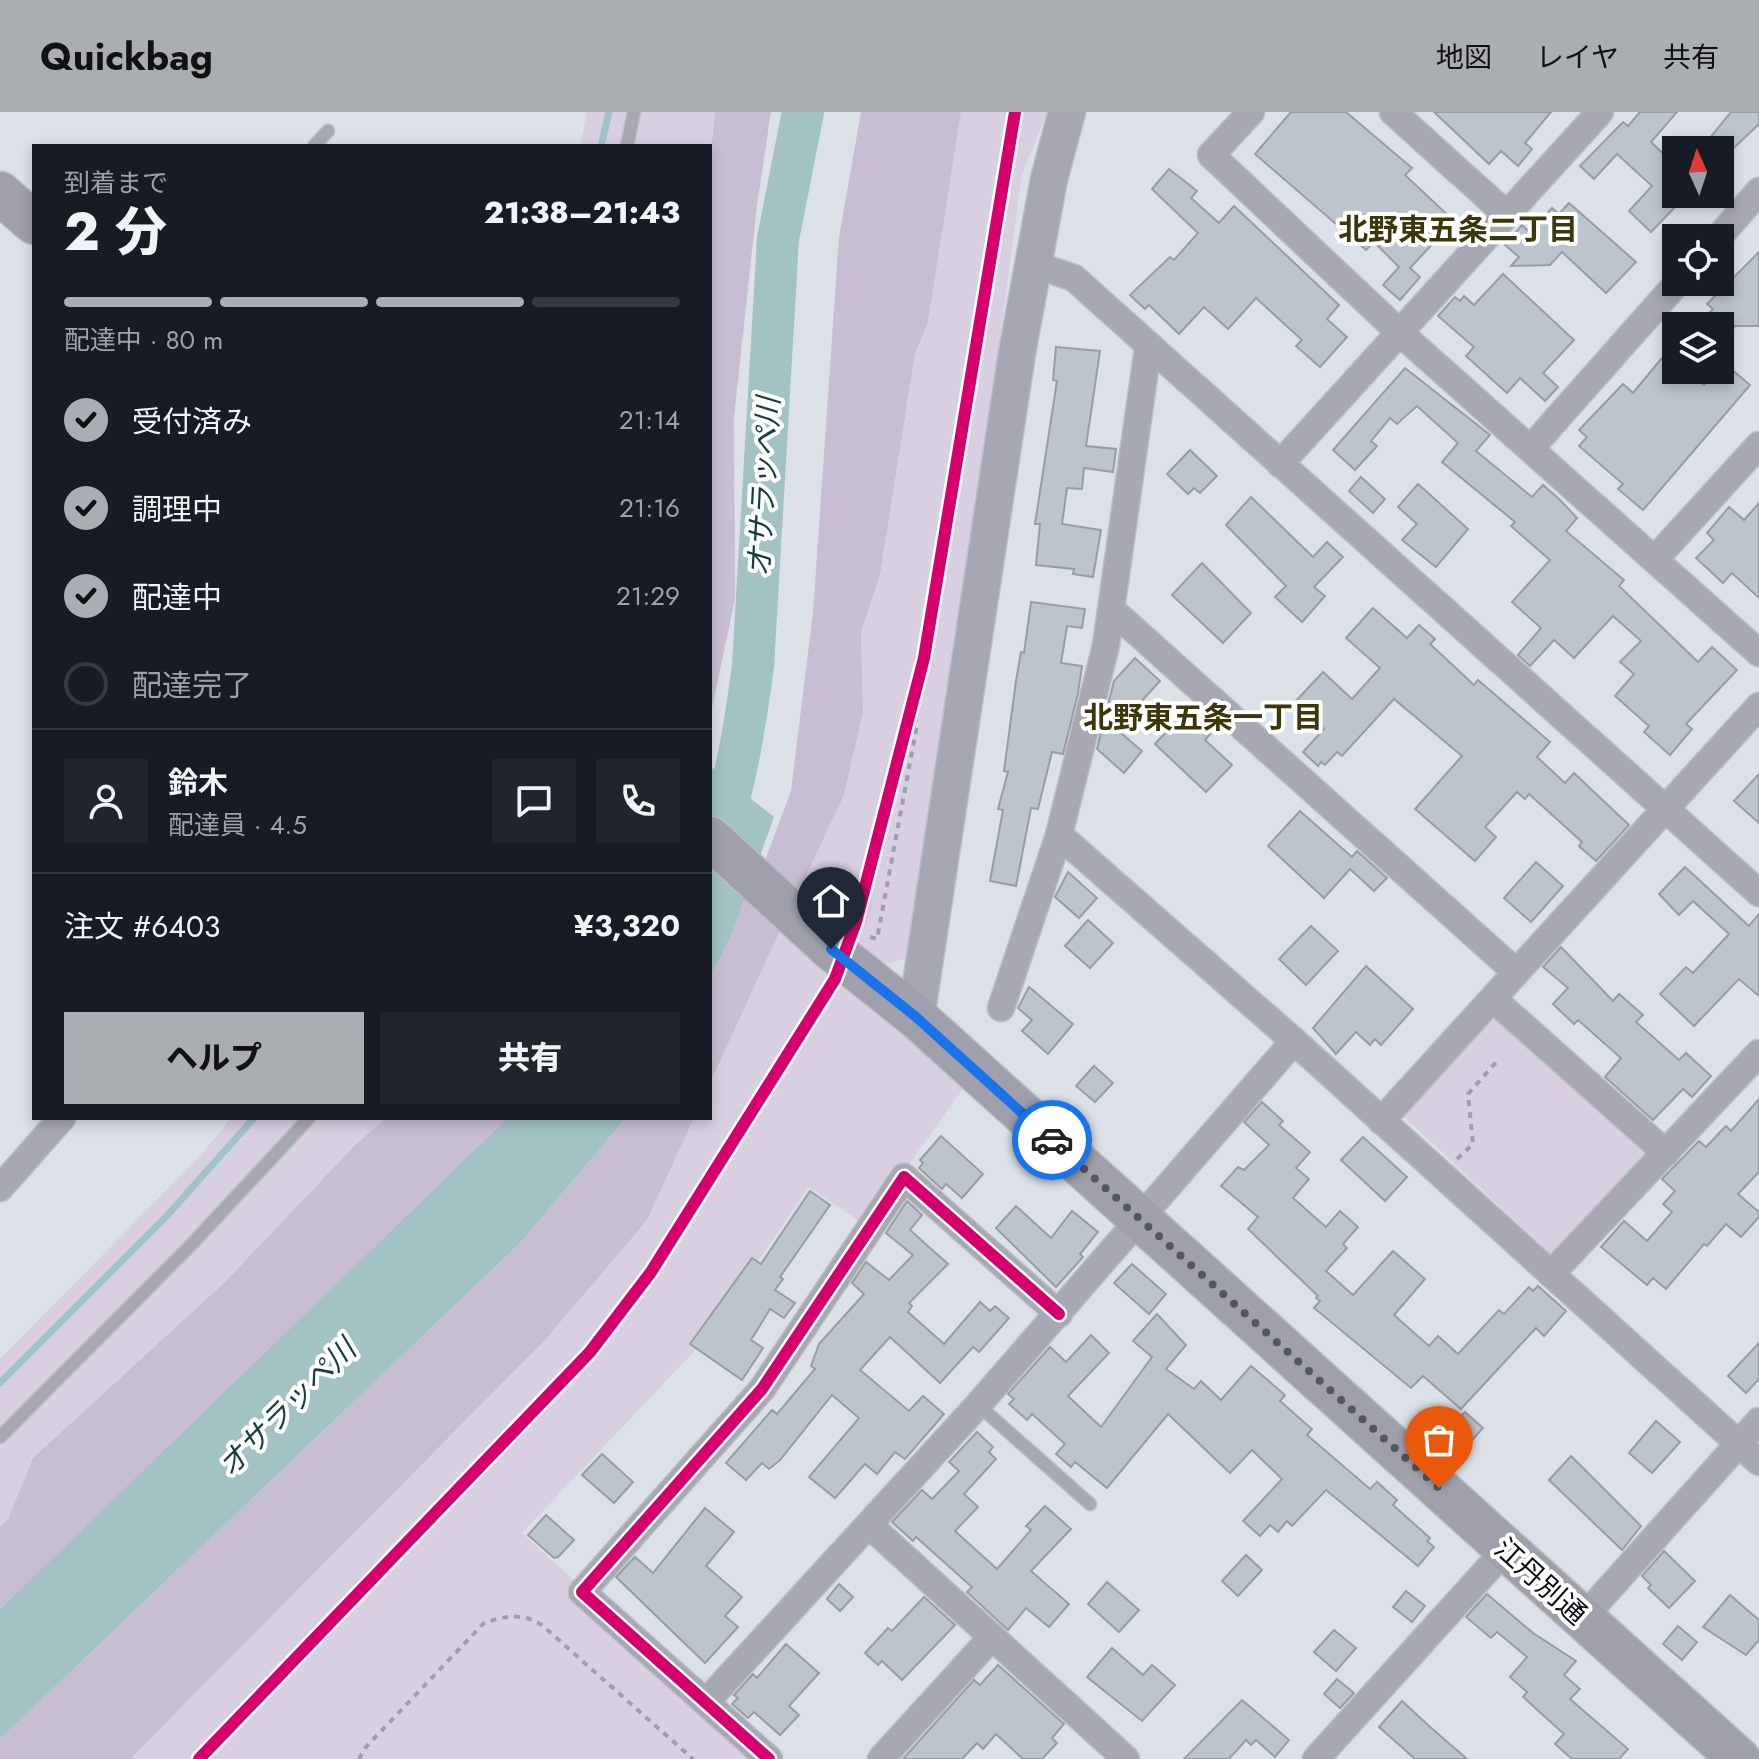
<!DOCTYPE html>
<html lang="ja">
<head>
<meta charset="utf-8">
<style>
  body { margin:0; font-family:Jost,"Noto Sans JP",sans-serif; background:#20242c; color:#f1f3f6; height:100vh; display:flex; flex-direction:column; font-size:30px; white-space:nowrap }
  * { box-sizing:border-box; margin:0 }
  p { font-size:26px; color:#9ea1a6 }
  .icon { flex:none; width:44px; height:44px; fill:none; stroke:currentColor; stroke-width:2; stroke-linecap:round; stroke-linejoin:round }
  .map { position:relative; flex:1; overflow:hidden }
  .panel { position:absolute; left:32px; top:32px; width:680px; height:976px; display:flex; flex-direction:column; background:#171b24; border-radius:0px; box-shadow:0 4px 12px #0003 }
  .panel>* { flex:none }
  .needle { width:52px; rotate:357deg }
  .tools { position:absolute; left:1662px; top:24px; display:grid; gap:16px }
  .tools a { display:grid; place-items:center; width:72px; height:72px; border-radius:0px; background:#171b24; box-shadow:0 4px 12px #0003; font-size:40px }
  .pin { position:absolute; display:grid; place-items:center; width:68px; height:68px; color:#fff; margin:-82px -34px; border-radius:50% 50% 50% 0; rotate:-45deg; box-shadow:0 0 8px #0007 }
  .pin .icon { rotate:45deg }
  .courier { position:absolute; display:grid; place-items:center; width:80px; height:80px; margin:-40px; border:6px solid #1a73e8; border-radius:50%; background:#fff; color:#222; box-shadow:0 2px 10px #0007 }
  .summary em { font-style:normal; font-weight:800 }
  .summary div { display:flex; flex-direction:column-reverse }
  .summary { display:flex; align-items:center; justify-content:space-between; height:136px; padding:0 32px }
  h1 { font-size:52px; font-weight:800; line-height:60px }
  .bar { display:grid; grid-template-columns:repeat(4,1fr); gap:12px 8px; align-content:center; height:96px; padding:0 32px }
  .bar i { height:10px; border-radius:6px; background:#363941 }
  .bar .current { background:#aaadb1 }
  .bar p { grid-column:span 4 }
  .line { display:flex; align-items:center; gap:20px; padding:0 32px; border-top:2px solid #363941 }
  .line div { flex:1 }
  .round { display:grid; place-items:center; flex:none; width:84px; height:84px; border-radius:0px; background:#20242c }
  ol { padding:0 32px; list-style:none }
  li { display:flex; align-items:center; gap:24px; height:88px }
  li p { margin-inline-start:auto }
  li .icon { padding:8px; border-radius:50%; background:#aaadb1; color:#111; stroke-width:4 }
  li:last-child { color:#9ea1a6 }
  li i { width:44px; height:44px; border:4px solid #363941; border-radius:50% }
  .cta { display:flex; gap:16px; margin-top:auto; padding:16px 32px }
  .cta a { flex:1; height:92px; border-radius:0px; background:#aaadb1; color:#111; font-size:32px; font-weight:800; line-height:92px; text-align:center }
  .cta a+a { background:#20242c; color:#f1f3f6 }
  header { display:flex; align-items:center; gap:48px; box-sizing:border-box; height:112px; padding:0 40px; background:#aaadb1; color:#111 }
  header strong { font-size:38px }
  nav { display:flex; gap:44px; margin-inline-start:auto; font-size:28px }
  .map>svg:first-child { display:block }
</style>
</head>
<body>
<header>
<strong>Quickbag</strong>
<nav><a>地図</a><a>レイヤ</a><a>共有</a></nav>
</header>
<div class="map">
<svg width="1759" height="1647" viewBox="0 0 1759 1647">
  <rect width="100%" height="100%" fill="#dce1e8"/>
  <g fill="#d8cfe1">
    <polygon points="587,0 715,0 710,49 710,34 580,34"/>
    <polygon points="961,0 1047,0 1022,62 916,844 878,854 797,783 844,683 863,600 861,520 880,463 915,242 928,210"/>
    <polygon points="784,810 970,967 865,1113 809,1075 700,1233 522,1421 771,1647 130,1647 292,1482 647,1108 694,1006 710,1006 710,971"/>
    <polygon points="1496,899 1651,1045 1555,1146 1400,1001"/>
    <polygon points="231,1006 386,1006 355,1033 226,1169 33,1346 8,1407 0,1415 0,1247 202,1042"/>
  </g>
  <g fill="#c8bed1">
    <polygon points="715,0 771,0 757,93 734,305 735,487 710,605 710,49"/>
    <polygon points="861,0 961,0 928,210 915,242 880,463 861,520 863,600 844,683 797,783 763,754 791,679 813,500 839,125"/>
    <polygon points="748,777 784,810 710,971 710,864 730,827"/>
    <polygon points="386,1006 508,1006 484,1033 0,1497 0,1415 8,1407 33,1346 226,1169 355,1033"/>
    <polygon points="626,1006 694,1006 647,1108 545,1228 130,1647 0,1647 0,1627 520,1131"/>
  </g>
  <g fill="#a2c2c4">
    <polygon points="711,655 774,705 730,827 710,864"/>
    <polygon points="508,1006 626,1006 520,1131 0,1627 0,1497"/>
  </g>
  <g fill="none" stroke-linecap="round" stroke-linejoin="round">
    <g stroke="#a2c2c4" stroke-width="7">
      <polyline points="601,34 609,0"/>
      <polyline points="0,1271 164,1107 254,1006"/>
    </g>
    <path stroke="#a2c2c4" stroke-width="42" d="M717,727C736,671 745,613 753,554L778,127L803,0"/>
  </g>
  <g fill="#bcc5cb" stroke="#989da2" stroke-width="2">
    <polygon points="1291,0 1346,0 1412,56 1405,63 1454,109 1410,156 1420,165 1400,188 1383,173 1399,155 1374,130 1366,138 1255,42"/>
    <polygon points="1434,0 1551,0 1525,31 1532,37 1518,54 1501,39 1489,52"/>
    <polygon points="1640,0 1677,0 1651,30 1676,54 1676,94 1651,120 1629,99 1652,74 1617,42 1594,67 1580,54 1623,10 1628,14"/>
    <polygon points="1731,0 1759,0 1759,12 1720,49 1720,38 1700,38"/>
    <polygon points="1169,57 1197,79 1191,86 1219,111 1234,94 1339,193 1327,207 1347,225 1320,255 1296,234 1302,228 1256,186 1228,217 1204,195 1179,222 1149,193 1145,197 1130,183 1170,145 1174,148 1198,121 1152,77"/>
    <polygon points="1569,91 1636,150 1606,181 1562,140 1550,153 1511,154 1519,145 1505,133 1522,113 1530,121 1552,96 1559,102"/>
    <polygon points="1759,140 1759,214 1735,214 1720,231 1720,214 1698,214 1713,197 1707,192"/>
    <polygon points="1503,162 1574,228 1543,261 1558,275 1545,289 1520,266 1507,281 1466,244 1474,235 1438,204 1455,185 1460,189 1464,184 1474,193"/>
    <polygon points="1056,235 1100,239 1086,334 1116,337 1113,360 1084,356 1082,377 1067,376 1062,412 1101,418 1093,465 1073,462 1074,457 1036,453 1040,412 1035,412 1057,269 1053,268"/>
    <polygon points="1666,241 1676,250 1676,258 1686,258 1704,273 1724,251 1750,273 1643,398 1618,377 1623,372 1579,334 1587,325 1579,318 1623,272 1633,281"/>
    <polygon points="1405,256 1490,323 1476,339 1532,385 1543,373 1559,387 1577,406 1566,419 1624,468 1619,474 1698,550 1712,535 1737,558 1686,612 1692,617 1670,643 1644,620 1649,614 1615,584 1634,562 1620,550 1641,529 1613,504 1574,546 1554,528 1530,554 1518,543 1541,516 1512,490 1550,448 1511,414 1515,410 1442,350 1458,331 1417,294 1397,312 1390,306 1371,329 1377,334 1355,358 1333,338"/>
    <polygon points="1190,338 1217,364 1200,381 1194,376 1188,382 1167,362"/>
    <polygon points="1361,365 1385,387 1373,401 1349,379"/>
    <polygon points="1418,372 1468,417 1436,455 1402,428 1417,412 1398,395"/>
    <polygon points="1251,385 1313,445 1327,430 1343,445 1314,475 1325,484 1302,510 1275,485 1286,474 1226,413"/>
    <polygon points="1759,391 1759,486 1732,461 1723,471 1696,446 1714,428 1707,421 1729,395 1744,408"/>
    <polygon points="1202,451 1251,501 1223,531 1172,483"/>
    <polygon points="1031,490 1085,497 1082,516 1067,514 1061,551 1082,554 1078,581 1063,642 1052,640 1038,697 1031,696 1016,774 990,769 1003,698 998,697 1008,660 1004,659 1016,569 1021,540 1024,541"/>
    <polygon points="1373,496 1407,526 1419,513 1435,527 1430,532 1474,573 1478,568 1550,630 1537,645 1565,671 1574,661 1629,713 1596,749 1579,734 1582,730 1529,682 1525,687 1517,680 1485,715 1496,725 1475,749 1415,697 1462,644 1394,587 1342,644 1337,640 1325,653 1321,650 1318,654 1303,640 1324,617 1295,590 1323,560 1352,587 1380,556 1346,526"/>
    <polygon points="1135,546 1160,569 1116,617 1142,639 1124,661 1097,637 1114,569"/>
    <polygon points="1182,603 1192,612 1197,608 1211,621 1205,628 1232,653 1206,680 1155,632"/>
    <polygon points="1759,662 1759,711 1734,689"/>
    <polygon points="1300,699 1352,745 1357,739 1387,766 1374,779 1350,757 1324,786 1268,734"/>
    <polygon points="1536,750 1563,774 1531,810 1504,786"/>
    <polygon points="1685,755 1749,814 1759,802 1759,884 1739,867 1694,914 1660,882 1686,855 1693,861 1729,822 1693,789 1679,803 1659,782"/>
    <polygon points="1068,760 1097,786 1079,806 1055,785"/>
    <polygon points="1088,808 1113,831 1090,856 1065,834"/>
    <polygon points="1311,814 1338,839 1306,873 1279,847"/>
    <polygon points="1561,835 1613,889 1619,882 1643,903 1636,910 1679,948 1686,941 1711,964 1692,985 1683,977 1653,1008 1605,965 1621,946 1578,908 1574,912 1553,892 1568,876 1543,855"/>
    <polygon points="1366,854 1413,897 1381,933 1375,927 1370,933 1356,920 1336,942 1313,916"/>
    <polygon points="1029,875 1073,912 1048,942 1022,919 1032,908 1018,896"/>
    <polygon points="1094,954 1113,971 1095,990 1076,974"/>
    <polygon points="1759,987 1759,1060 1738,1082 1759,1100 1759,1105 1741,1125 1726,1112 1707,1134 1704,1132 1666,1177 1653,1166 1647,1173 1601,1135 1624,1109 1647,1129 1672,1100 1663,1092 1675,1079 1662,1067 1699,1029 1706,1035 1726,1014 1731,1019"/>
    <polygon points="1262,990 1283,1009 1279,1013 1310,1040 1296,1056 1309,1067 1293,1086 1326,1115 1340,1099 1358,1115 1343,1132 1347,1136 1326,1159 1353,1183 1393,1139 1425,1167 1394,1203 1429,1234 1438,1224 1458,1242 1499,1198 1504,1202 1529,1175 1533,1179 1538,1174 1566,1199 1544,1224 1536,1216 1461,1297 1423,1264 1411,1276 1314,1196 1320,1189 1316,1186 1318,1184 1248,1117 1258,1105 1221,1074 1238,1055 1244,1058 1269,1033 1244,1010"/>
    <polygon points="941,1024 983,1062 962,1086 946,1072 942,1077 919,1056 923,1051 920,1048"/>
    <polygon points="1363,1025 1407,1065 1385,1089 1341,1048"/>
    <polygon points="810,1079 830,1093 780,1165 783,1167 775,1178 795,1191 784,1206 770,1197 751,1228 763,1236 742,1268 690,1232 752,1146 761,1152"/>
    <polygon points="907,1089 922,1103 910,1118 948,1152 909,1191 912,1194 908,1200 944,1232 980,1190 990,1199 995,1194 1009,1206 979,1240 973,1235 940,1271 890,1225 860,1258 909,1299 923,1284 944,1302 905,1347 895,1340 877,1362 865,1352 835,1386 809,1365 859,1306 832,1283 780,1348 769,1357 762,1351 746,1368 726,1351 772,1298 777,1302 815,1257 811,1254 819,1232 864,1182 852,1171 866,1150 889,1168 913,1143 886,1121"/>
    <polygon points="1016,1094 1051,1126 1072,1099 1098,1120 1080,1142 1083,1145 1056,1175 996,1116"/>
    <polygon points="1132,1152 1166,1182 1149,1202 1114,1171"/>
    <polygon points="1157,1202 1186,1233 1166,1257 1194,1277 1201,1269 1221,1288 1251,1254 1285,1283 1280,1289 1312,1317 1307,1323 1370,1377 1377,1370 1397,1388 1393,1393 1430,1426 1427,1429 1434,1435 1418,1454 1326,1378 1292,1414 1287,1409 1278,1420 1270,1413 1260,1424 1243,1409 1282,1367 1252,1338 1230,1361 1168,1302 1107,1376 1075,1350 1071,1355 1056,1342 1065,1332 1032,1302 1027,1308 1009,1292 1014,1287 1008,1282 1050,1235 1066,1250 1091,1223 1109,1241 1068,1284 1101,1315 1152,1245 1133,1229"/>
    <polygon points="1759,1231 1759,1267 1746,1281 1728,1264"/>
    <polygon points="1465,1300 1483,1316 1460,1341 1443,1325"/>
    <polygon points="1656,1309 1680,1330 1652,1361 1629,1341"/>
    <polygon points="977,1320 993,1335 989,1340 996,1347 964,1382 978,1395 955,1419 997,1457 1031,1418 1026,1414 1045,1394 1071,1417 1031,1459 1069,1492 1049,1515 1026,1496 1008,1518 967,1480 972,1475 916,1425 913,1429 892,1410 922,1378 932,1387 959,1359 949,1350"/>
    <polygon points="602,1342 633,1370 614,1391 582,1363"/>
    <polygon points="1571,1344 1641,1414 1622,1438 1549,1368"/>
    <polygon points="705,1396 734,1420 706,1454 742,1485 725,1504 738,1515 705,1551 616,1465 635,1445 653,1461"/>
    <polygon points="546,1403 574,1428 558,1445 554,1446 528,1423"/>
    <polygon points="1664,1439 1695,1469 1669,1496 1648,1476 1651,1473 1642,1464"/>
    <polygon points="1246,1443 1262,1458 1238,1484 1222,1469"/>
    <polygon points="1107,1470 1139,1498 1119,1520 1088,1492"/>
    <polygon points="839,1472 853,1485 840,1499 827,1487"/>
    <polygon points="1406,1479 1425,1494 1412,1510 1393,1495"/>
    <polygon points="1487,1482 1533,1521 1576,1549 1564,1563 1580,1577 1570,1587 1628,1637 1619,1647 1572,1647 1555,1632 1564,1622 1523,1585 1527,1580 1510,1565 1527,1545 1497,1520 1491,1526 1466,1505"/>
    <polygon points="1730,1483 1759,1508 1759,1528 1746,1543 1703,1515"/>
    <polygon points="924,1485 955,1513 902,1568 882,1549 878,1553 865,1541 888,1516 892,1519"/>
    <polygon points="1678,1514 1697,1530 1682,1548 1663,1532"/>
    <polygon points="1334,1518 1356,1536 1336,1559 1314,1540"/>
    <polygon points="786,1532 819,1561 789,1594 799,1603 780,1623 754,1600 748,1606 732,1592 738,1586 734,1583 753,1562 757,1566"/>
    <polygon points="1112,1536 1143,1563 1152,1553 1175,1573 1142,1609 1087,1565"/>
    <polygon points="998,1553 1064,1612 1052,1626 1057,1631 1042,1647 1023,1647 996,1622 983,1637 977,1631 962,1647 903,1647 974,1568 980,1573"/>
    <polygon points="1337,1567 1354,1581 1340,1596 1324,1582"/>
    <polygon points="1242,1588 1289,1628 1275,1645 1256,1628 1251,1633 1246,1628 1229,1647 1184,1647"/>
    <polygon points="1402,1589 1429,1614 1467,1647 1415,1647 1379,1615"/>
  </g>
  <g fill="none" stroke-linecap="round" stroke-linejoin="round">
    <defs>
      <g id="lane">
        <polyline points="314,34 328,19"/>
        <polyline points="627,34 634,0"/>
        <polyline points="978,1293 1090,1392"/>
        <polyline points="0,1325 191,1133 309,1006"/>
      </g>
      <g id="street">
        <polyline points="1251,0 1211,43 1399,220 1759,541"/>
        <polyline points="1393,0 1506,102"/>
        <polyline points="1718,126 1759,79"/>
        <polyline points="1033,152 1074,166 1759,781"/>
        <polyline points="1531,336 1678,170"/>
        <polyline points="1280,352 1600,0"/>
        <polyline points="1655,447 1759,333"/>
        <polyline points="1112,498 1516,860"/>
        <polyline points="1059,723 1294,929 1759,1350"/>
        <polyline points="1493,887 1666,1041"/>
        <polyline points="1001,896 1059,723 1106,533 1148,236"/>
        <polyline points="1381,1009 1759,594"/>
        <polyline points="0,1076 62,1006"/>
        <polyline points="1551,1162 1759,941"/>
        <polyline points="869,1413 1126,1647"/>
        <polyline points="1583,1506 1759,1309"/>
        <polyline points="707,1589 978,1293 1294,929"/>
        <polyline points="769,1647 582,1480 762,1277 904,1065 1059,1202"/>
        <polyline points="881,1647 992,1525"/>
        <polyline points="1316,1647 1506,1437"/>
      </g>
      <polyline id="secondary" points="916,905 1017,241 1049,67 1067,0"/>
      <g id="primary">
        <polyline points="0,81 34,111"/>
        <polyline points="710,726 831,837 916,905 1739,1647"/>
      </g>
    </defs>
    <use href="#lane" stroke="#bbbfc5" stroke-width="15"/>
    <use href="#street" stroke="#bbbfc5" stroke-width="29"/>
    <use href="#secondary" stroke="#bbbfc5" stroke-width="39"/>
    <use href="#primary" stroke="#bbbfc5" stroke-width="45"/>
    <g stroke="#9ea0a8" stroke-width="4" stroke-dasharray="6 6" stroke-linecap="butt">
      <polyline points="870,825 877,827 917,613 911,597"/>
      <polyline points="1457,1047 1473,1032 1468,982 1498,948"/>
      <path d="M359,1647L365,1636L484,1511C504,1504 524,1500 543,1514L693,1647"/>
    </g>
    <use href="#lane" stroke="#a7a8b2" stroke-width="12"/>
    <use href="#street" stroke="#a7a8b2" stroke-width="26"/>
    <use href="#secondary" stroke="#a6a7b2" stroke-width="36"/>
    <use href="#primary" stroke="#a0a0ac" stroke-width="42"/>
    <defs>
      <g id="cycleway">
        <polyline points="199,1647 590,1240 651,1160 835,867 856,810 924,546 1015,0"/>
        <polyline points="769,1647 582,1480 762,1277 904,1065 1059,1202"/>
      </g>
    </defs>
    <use href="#cycleway" stroke="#fff" stroke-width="17"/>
    <use href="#cycleway" stroke="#d6006c" stroke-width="12"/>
  </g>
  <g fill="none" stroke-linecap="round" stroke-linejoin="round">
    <polyline stroke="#54575d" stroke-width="8" stroke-dasharray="0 14.4" points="1052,1028 1439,1376"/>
    <polyline stroke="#1a73e8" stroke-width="10" points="831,837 916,905 1052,1028"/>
  </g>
  <g text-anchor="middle" stroke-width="8" stroke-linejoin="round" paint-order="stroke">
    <g font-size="28" fill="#0a0d12" stroke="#fff">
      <text transform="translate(1541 1469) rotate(42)" y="10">江丹別通</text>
    </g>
    <g font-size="30" font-weight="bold" fill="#3c360b" stroke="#fff">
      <text x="1458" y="128">北野東五条二丁目</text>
      <text x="1203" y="616">北野東五条一丁目</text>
    </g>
    <g font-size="30" font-style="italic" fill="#153f3e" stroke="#fff">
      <text transform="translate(764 375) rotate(-87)" y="10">オサラッペ川</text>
      <text transform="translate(287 1296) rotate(-45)" y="10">オサラッペ川</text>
    </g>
  </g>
</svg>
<div class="tools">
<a><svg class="needle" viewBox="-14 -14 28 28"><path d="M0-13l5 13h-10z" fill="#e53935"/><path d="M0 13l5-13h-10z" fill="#9ea1a6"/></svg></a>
<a><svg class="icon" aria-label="locate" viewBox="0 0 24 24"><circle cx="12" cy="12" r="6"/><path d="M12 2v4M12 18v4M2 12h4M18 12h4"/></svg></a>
<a><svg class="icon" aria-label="layers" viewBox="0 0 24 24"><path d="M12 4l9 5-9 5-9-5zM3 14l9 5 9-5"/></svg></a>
</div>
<div class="pin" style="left:1439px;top:1376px;background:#ea580c"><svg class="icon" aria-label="bag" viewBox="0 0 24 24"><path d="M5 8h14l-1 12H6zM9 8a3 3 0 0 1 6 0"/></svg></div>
<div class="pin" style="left:831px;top:837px;background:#1f2937"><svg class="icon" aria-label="home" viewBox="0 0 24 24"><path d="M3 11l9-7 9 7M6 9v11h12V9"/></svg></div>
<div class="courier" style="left:1052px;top:1028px"><svg class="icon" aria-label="car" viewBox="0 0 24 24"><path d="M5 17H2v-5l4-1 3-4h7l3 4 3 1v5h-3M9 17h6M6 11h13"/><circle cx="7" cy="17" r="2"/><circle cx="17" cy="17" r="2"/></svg></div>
<section class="panel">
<div class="summary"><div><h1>2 分</h1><p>到着まで</p></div><em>21:38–21:43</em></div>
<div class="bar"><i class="current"></i><i class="current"></i><i class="current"></i><i></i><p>配達中 · 80 m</p></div>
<ol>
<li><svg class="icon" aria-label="check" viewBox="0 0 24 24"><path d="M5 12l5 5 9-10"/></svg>受付済み<p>21:14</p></li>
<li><svg class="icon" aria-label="check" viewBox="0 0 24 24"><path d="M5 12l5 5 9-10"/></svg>調理中<p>21:16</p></li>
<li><svg class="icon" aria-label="check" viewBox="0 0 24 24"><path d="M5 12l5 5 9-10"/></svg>配達中<p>21:29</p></li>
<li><i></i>配達完了</li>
</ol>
<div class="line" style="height:144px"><a class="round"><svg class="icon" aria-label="person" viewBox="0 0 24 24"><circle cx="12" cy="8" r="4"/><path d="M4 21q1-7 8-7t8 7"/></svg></a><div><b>鈴木</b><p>配達員 · 4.5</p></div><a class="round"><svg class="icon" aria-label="chat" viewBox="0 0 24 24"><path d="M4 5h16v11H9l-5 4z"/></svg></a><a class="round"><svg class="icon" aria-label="phone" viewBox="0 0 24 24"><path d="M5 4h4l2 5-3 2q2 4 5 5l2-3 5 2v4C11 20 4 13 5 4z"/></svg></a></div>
<div class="line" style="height:104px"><div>注文 #6403</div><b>¥3,320</b></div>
<div class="cta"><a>ヘルプ</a><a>共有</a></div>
</section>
</div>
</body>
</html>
